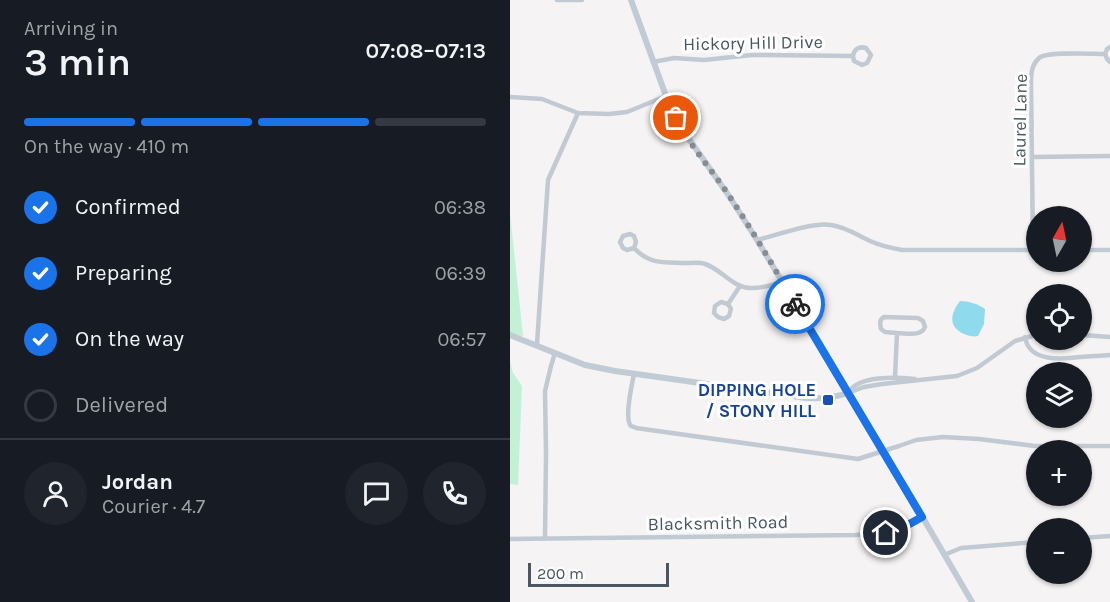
<!DOCTYPE html>
<html lang="en">
<head>
<meta charset="utf-8">
<style>
  body { margin:0; font-family:Karla,sans-serif; background:#20242c; color:#f1f3f6; height:100vh; display:flex; flex-direction:column; font-size:22px; white-space:nowrap }
  * { box-sizing:border-box; margin:0 }
  p { font-size:20px; color:#9ea1a6 }
  .icon { flex:none; width:33px; height:33px; fill:none; stroke:currentColor; stroke-width:2; stroke-linecap:round; stroke-linejoin:round }
  .map { position:relative; flex:1; overflow:hidden }
  .sheet { display:flex; flex-direction:column; background:#171b24; width:510px }
  .sheet>* { flex:none }
  .needle { width:39px; rotate:9deg }
  .buttons { position:absolute; left:516px; top:206px; display:grid; gap:12px }
  .buttons a { display:grid; place-items:center; width:66px; height:66px; border-radius:50%; background:#171b24; box-shadow:0 2px 4px #0004; font-size:30px }
  .scale { position:absolute; left:18px; bottom:15px; width:141px; box-sizing:border-box; padding-left:6px; border:3px solid #4a5661; border-top:0; font-size:16px; line-height:21px; white-space:nowrap; color:#4a5661; -webkit-text-stroke:4px #fff; paint-order:stroke }
  .pin { position:absolute; display:grid; place-items:center; width:51px; height:51px; color:#fff; margin:-26px; border:3px solid #fff; border-radius:50%; box-shadow:0 2px 6px #0007 }
  .courier { position:absolute; display:grid; place-items:center; width:60px; height:60px; margin:-30px; border:4px solid #1a73e8; border-radius:50%; background:#fff; color:#222; box-shadow:0 2px 8px #0007 }
  .overview em { font-style:normal; font-weight:600 }
  .overview div { display:flex; flex-direction:column-reverse }
  .overview { display:flex; align-items:center; justify-content:space-between; height:102px; padding:0 24px }
  h1 { font-size:39px; font-weight:600; line-height:45px }
  .bar { display:grid; grid-template-columns:repeat(4,1fr); gap:9px 6px; align-content:center; height:72px; padding:0 24px }
  .bar i { height:8px; border-radius:4px; background:#363941 }
  .bar .active { background:#1a73e8 }
  .bar p { grid-column:span 4 }
  .line { display:flex; align-items:center; gap:15px; padding:0 24px; border-top:2px solid #363941 }
  .line div { flex:1 }
  .round { display:grid; place-items:center; flex:none; width:63px; height:63px; border-radius:32px; background:#20242c }
  ol { padding:0 24px; list-style:none }
  li { display:flex; align-items:center; gap:18px; height:66px }
  li p { margin-inline-start:auto }
  li .icon { padding:6px; border-radius:50%; background:#1a73e8; color:#fff; stroke-width:4 }
  li:last-child { color:#9ea1a6 }
  li i { width:33px; height:33px; border:3px solid #363941; border-radius:50% }
  main { display:flex; flex:1; min-height:0 }
  .map>svg:first-child { display:block }
</style>
</head>
<body>
<main>
<section class="sheet">
<div class="overview"><div><h1>3 min</h1><p>Arriving in</p></div><em>07:08–07:13</em></div>
<div class="bar"><i class="active"></i><i class="active"></i><i class="active"></i><i></i><p>On the way · 410 m</p></div>
<ol>
<li><svg class="icon" aria-label="check" viewBox="0 0 24 24"><path d="M5 12l5 5 9-10"/></svg>Confirmed<p>06:38</p></li>
<li><svg class="icon" aria-label="check" viewBox="0 0 24 24"><path d="M5 12l5 5 9-10"/></svg>Preparing<p>06:39</p></li>
<li><svg class="icon" aria-label="check" viewBox="0 0 24 24"><path d="M5 12l5 5 9-10"/></svg>On the way<p>06:57</p></li>
<li><i></i>Delivered</li>
</ol>
<div class="line" style="height:108px"><a class="round"><svg class="icon" aria-label="person" viewBox="0 0 24 24"><circle cx="12" cy="8" r="4"/><path d="M4 21q1-7 8-7t8 7"/></svg></a><div><b>Jordan</b><p>Courier · 4.7</p></div><a class="round"><svg class="icon" aria-label="chat" viewBox="0 0 24 24"><path d="M4 5h16v11H9l-5 4z"/></svg></a><a class="round"><svg class="icon" aria-label="phone" viewBox="0 0 24 24"><path d="M5 4h4l2 5-3 2q2 4 5 5l2-3 5 2v4C11 20 4 13 5 4z"/></svg></a></div>
</section>
<div class="map">
<svg width="600" height="602" viewBox="0 0 600 602">
  <rect width="100%" height="100%" fill="#f5f3f3"/>
  <g fill="#c3f1d5">
    <polygon points="0,213 13,336 0,334"/>
    <polygon points="0,361 3,373 12,386 8,485 0,484"/>
  </g>
  <path fill="#90daee" d="M450,301C459,301 468,304 475,309L474,324L468,336C463,337 459,336 454,334C437,326 441,313 450,301Z"/>
  <g fill="none" stroke-linecap="round" stroke-linejoin="round">
    <g stroke="#c1cad2" stroke-width="4.5">
      <polyline points="47,0 72,0"/>
      <polyline points="595,54 597,59 600,62"/>
      <polyline points="595,54 597,49 600,47"/>
      <path d="M143,62L164,58L194,60L242,55L343,56C344,49 349,46 356,48L361,55L357,63L352,65L344,61L343,56"/>
      <polyline points="0,97 32,99 68,113 99,114 117,112 156,96"/>
      <polyline points="522,157 600,156"/>
      <path d="M247,240C267,235 302,222 321,225C336,227 347,235 360,241C371,246 381,248 392,250H526"/>
      <path d="M124,248L117,250L113,248L110,242L113,236L120,234L124,236L126,242L124,248C140,265 154,262 176,263C182,263 189,262 195,264C211,269 222,287 240,288C251,289 262,285 272,282"/>
      <path d="M523,250L521,80C521,73 522,64 529,58C537,51 582,54 595,54"/>
      <polyline points="572,250 600,250"/>
      <polyline points="218,304 211,302 205,306 204,313 208,317 214,319 219,316 221,309 218,304 230,286"/>
      <polyline points="572,335 600,337"/>
      <path d="M515,337C519,363 553,359 571,357C581,356 591,356 600,355"/>
      <polyline points="27,344 38,180 68,113"/>
      <path d="M124,374C122,384 114,419 121,426C123,427 125,427 126,428L348,459L389,446L406,440L433,437L469,439L525,446H600"/>
      <path d="M385,378L387,333C397,333 411,337 415,327L413,321L408,318L374,317C369,320 370,323 371,329L375,332L387,333"/>
      <polyline points="338,393 354,387 372,384 447,376 467,368 505,341 526,335"/>
      <path d="M338,393C348,375 387,377 405,379"/>
      <polyline points="35,538 36,454 35,391 41,366 45,353"/>
      <polyline points="572,538 600,536"/>
      <polyline points="0,539 346,535 387,531 412,517"/>
      <polyline points="434,555 451,548 526,542"/>
    </g>
    <g stroke="#c1cbd6" stroke-width="6">
      <polyline points="121,0 156,96 172,129 219,196 247,240 374,451 462,602"/>
      <path d="M0,335L75,365L105,371L296,398C311,399 323,398 338,393"/>
    </g>
  </g>
  <g fill="none" stroke-linecap="round" stroke-linejoin="round">
    <path stroke="#868d94" stroke-width="6" stroke-dasharray="0 10.8" d="M166,118C180,146 201,169 218,194C242,230 264,267 285,304"/>
    <polyline stroke="#1a73e8" stroke-width="8" points="285,304 412,517 387,531 376,533"/>
  </g>
  <rect fill="#1a4fb4" stroke="#fff" stroke-width="2" x="312" y="394" width="12" height="12" rx="3"/>
  <g text-anchor="middle" stroke-width="6" stroke-linejoin="round" paint-order="stroke">
    <g font-size="18" fill="#4a5661" stroke="#fff">
      <text transform="translate(243 43) rotate(-1)" y="6">Hickory Hill Drive</text>
      <text transform="translate(510 120) rotate(-89)" y="6">Laurel Lane</text>
      <text transform="translate(208 523) rotate(-1)" y="6">Blacksmith Road</text>
    </g>
    <g font-size="18" font-weight="bold" fill="#164399" stroke="#fff" text-anchor="end">
      <text x="306" y="396">DIPPING HOLE<tspan x="306" dy="21">/ STONY HILL</tspan></text>
    </g>
  </g>
</svg>
<div class="buttons">
<a><svg class="needle" viewBox="-14 -14 28 28"><path d="M0-13l5 13h-10z" fill="#e53935"/><path d="M0 13l5-13h-10z" fill="#9ea1a6"/></svg></a>
<a><svg class="icon" aria-label="locate" viewBox="0 0 24 24"><circle cx="12" cy="12" r="6"/><path d="M12 2v4M12 18v4M2 12h4M18 12h4"/></svg></a>
<a><svg class="icon" aria-label="layers" viewBox="0 0 24 24"><path d="M12 4l9 5-9 5-9-5zM3 14l9 5 9-5"/></svg></a>
<a>+</a>
<a>−</a>
</div>
<div class="scale">200 m</div>
<div class="pin" style="left:166px;top:118px;background:#ea580c"><svg class="icon" aria-label="bag" viewBox="0 0 24 24"><path d="M5 8h14l-1 12H6zM9 8a3 3 0 0 1 6 0"/></svg></div>
<div class="pin" style="left:376px;top:533px;background:#1f2937"><svg class="icon" aria-label="home" viewBox="0 0 24 24"><path d="M3 11l9-7 9 7M6 9v11h12V9"/></svg></div>
<div class="courier" style="left:285px;top:304px"><svg class="icon" aria-label="bike" viewBox="0 0 24 24"><circle cx="6" cy="16" r="4"/><circle cx="18" cy="16" r="4"/><path d="M6 16l4-8h5l3 8M10 8l3 8H6M13 5h3"/></svg></div>
</div>
</main>
</body>
</html>
